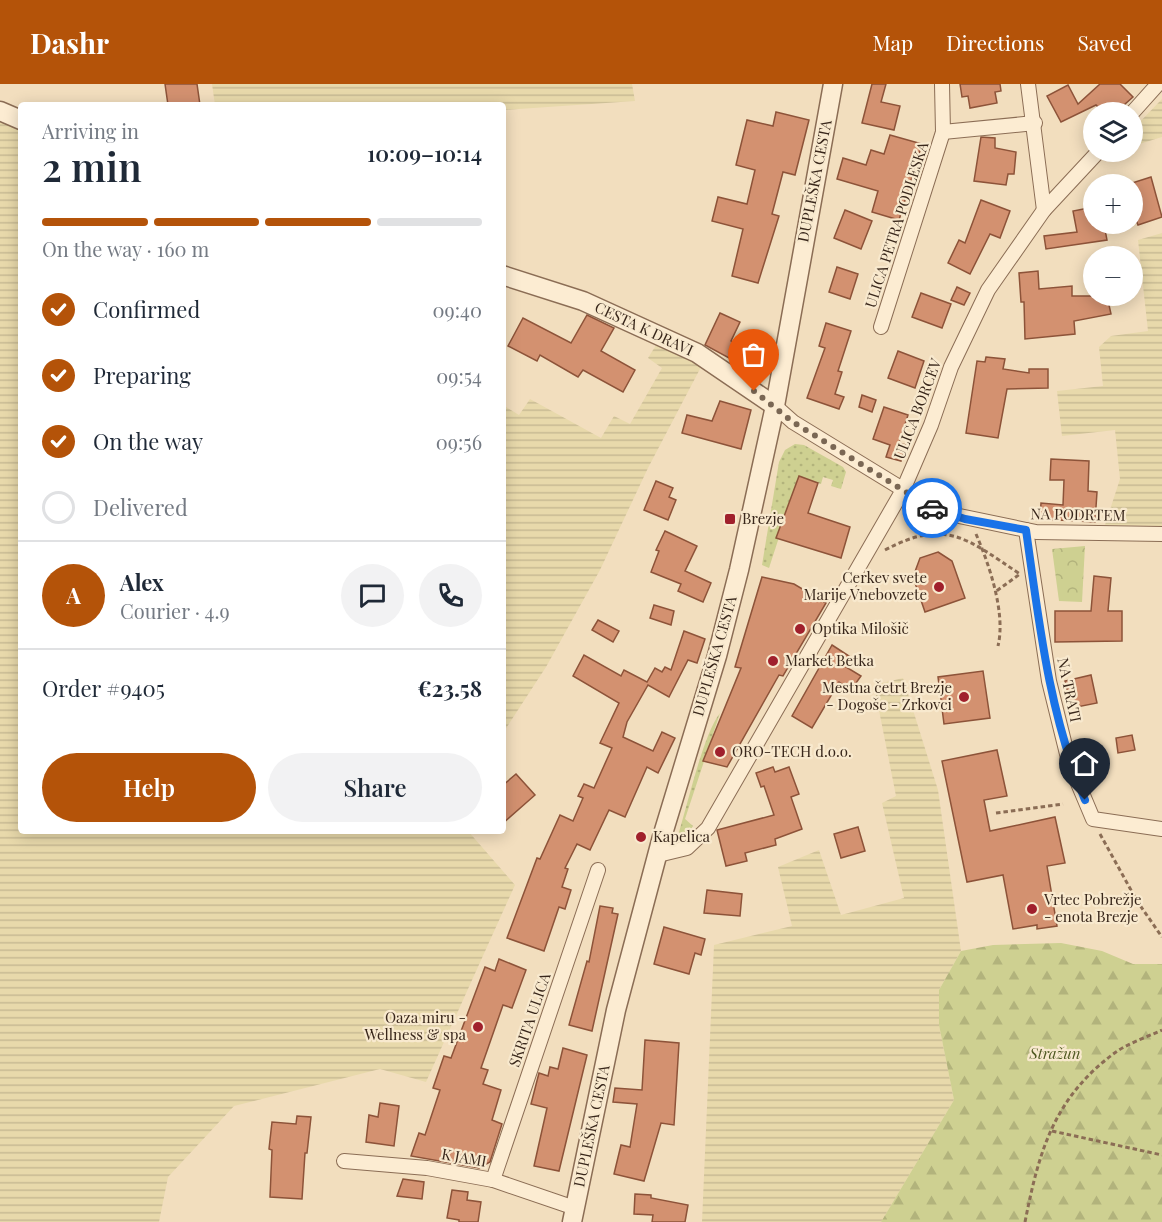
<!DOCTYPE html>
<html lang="en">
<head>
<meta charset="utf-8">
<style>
  body { margin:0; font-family:"Playfair Display",serif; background:#f2f2f3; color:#1f2937; height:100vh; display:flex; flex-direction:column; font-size:22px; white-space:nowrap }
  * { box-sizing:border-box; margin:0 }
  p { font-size:20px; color:#747a83 }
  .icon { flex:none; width:33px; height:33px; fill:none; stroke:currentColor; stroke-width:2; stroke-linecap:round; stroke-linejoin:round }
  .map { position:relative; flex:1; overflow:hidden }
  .side { position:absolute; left:18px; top:18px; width:488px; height:732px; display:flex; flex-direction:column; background:#fff; border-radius:6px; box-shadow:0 3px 15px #0003 }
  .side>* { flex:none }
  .controls { position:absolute; left:1083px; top:18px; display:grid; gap:12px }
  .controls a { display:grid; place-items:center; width:60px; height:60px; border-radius:50%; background:#fff; box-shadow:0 3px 15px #0003; font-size:30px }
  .pin { position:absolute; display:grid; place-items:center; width:51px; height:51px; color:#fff; margin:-62px -26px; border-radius:50% 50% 50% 0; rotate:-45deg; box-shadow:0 0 6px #0007 }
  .pin .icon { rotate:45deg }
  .courier { position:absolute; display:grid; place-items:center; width:60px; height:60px; margin:-30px; border:4px solid #1a73e8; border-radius:50%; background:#fff; color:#222; box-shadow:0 2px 8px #0007 }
  .overview em { font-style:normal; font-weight:600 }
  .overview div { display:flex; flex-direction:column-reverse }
  .overview { display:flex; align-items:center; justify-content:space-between; height:102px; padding:0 24px }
  h1 { font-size:39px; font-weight:600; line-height:45px }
  .bar { display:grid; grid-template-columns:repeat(4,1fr); gap:9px 6px; align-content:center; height:72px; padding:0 24px }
  .bar i { height:8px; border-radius:4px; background:#e0e1e3 }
  .bar .current { background:#b45309 }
  .bar p { grid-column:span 4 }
  .line { display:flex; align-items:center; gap:15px; padding:0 24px; border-top:2px solid #e0e1e3 }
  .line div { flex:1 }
  .round { display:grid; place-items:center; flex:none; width:63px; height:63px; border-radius:32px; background:#f2f2f3 }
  ol { padding:0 24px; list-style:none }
  li { display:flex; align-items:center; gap:18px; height:66px }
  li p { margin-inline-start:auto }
  li .icon { padding:6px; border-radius:50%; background:#b45309; color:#fff; stroke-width:4 }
  li:last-child { color:#747a83 }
  li i { width:33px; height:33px; border:3px solid #e0e1e3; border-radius:50% }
  .action { display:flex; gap:12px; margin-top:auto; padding:12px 24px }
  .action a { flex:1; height:69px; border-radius:36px; background:#b45309; color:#fff; font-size:24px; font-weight:600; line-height:69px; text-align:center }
  .action a+a { background:#f2f2f3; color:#1f2937 }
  header { display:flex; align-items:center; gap:36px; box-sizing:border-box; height:84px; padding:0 30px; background:#b45309; color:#fff }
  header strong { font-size:28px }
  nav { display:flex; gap:33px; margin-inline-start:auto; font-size:21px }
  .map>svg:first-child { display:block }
</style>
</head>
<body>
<header>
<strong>Dashr</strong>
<nav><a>Map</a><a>Directions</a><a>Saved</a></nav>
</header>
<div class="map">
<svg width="1162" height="1138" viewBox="0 0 1162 1138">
  <defs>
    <pattern id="farmland-rules" width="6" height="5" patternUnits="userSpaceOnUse" patternTransform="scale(1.5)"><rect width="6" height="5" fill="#e8d9ab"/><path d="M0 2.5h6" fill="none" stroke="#c8ba93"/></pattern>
    <pattern id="grass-dots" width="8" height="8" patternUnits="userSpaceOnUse" patternTransform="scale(1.5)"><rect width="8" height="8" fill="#ced091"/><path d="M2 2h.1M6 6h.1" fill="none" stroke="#b2b37c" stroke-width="1.8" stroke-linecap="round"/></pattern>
    <pattern id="forest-firs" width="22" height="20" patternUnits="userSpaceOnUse" patternTransform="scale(1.5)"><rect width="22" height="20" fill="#ced091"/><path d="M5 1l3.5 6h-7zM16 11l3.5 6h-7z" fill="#b2b37c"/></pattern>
    <pattern id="park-crowns" width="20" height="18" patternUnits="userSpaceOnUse" patternTransform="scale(1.5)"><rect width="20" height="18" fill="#ced091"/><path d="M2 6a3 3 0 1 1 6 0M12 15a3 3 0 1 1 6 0" fill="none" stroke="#b2b37c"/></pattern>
  </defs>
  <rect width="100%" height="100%" fill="#f2debe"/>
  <g fill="url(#farmland-rules)">
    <polygon points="212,0 632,0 635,17 503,26 502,21 215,21"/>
    <polygon points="1162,15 1162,53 1133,62 1133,45"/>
    <polygon points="0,38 21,46 21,747 468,747 515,801 426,998 380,985 234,1022 168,1093 159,1138 0,1138"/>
    <polygon points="1162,149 1162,442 1105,441 1120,395 1115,346 1062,352 1057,307 1103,302 1099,263 1111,252 1148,247 1138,156"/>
    <polygon points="658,258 701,283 648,384 600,486 546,583 503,649 503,321 519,331 530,315 601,354 614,332 630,340 662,284 648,274"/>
    <polygon points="903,594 938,706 961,867 939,906 939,941 954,1016 881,1138 702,1138 714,861 792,842 778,783 819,766 841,831 904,814 882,719 896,712 874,601"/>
  </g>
  <g fill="url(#grass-dots)">
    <polygon points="795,360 804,361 843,383 846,388 841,405 831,402 833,396 823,393 821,400 799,392 769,484 762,481 779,378 785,366"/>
    <path d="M720,629L685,735L693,742L686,753H682L679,748C688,719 703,651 720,629Z"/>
  </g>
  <polygon fill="url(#forest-firs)" points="1061,859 1102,867 1133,880 1162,880 1162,1138 881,1138 954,1016 939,941 939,906 961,867 993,861"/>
  <polygon fill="url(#park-crowns)" points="1085,462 1082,518 1059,517 1052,465"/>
  <g fill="#d39170" stroke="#8d5339" stroke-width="1.5">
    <polygon points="165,0 197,0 200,21 168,21"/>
    <polygon points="872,0 886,0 881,18 900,22 894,46 862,39"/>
    <polygon points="960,0 1000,0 1001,7 995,8 997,19 970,24 968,12 962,13"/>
    <polygon points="1100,0 1120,0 1133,13 1116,28 1103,28 1096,21 1061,38 1047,12 1068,1 1078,20"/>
    <polygon points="776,28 809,36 795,91 783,88 772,130 779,132 758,199 732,192 743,145 712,137 718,113 747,120 755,86 736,81 747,36 773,42"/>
    <polygon points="890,51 922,60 899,136 872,128 878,107 837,95 843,74 866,81 871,66 884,70"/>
    <polygon points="981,53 995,54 995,64 1016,68 1014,90 1008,90 1006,101 974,97"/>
    <polygon points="1151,93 1162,133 1138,141 1135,133 1132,134 1132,99"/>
    <polygon points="981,116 1010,127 1000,154 990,150 970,190 948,179 959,156 965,159"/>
    <polygon points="1094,123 1094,140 1104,140 1107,156 1046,165 1044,152 1077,148 1073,127"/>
    <polygon points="845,126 872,137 861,165 834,154"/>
    <polygon points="837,183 858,190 850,215 829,208"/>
    <polygon points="1038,187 1039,205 1072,202 1072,212 1107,212 1111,230 1074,237 1075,250 1025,255 1024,218 1021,218 1019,189"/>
    <polygon points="957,203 970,209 964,221 951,216"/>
    <polygon points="921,209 951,220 942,244 912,233"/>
    <polygon points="720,229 740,238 731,257 761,272 753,287 705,261"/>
    <polygon points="587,231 614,244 601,267 635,286 623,308 583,286 578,293 540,271 537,277 508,262 523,234 571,259"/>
    <polygon points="826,239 851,247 838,287 842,288 835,310 844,313 839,325 807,314 825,264 819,262"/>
    <polygon points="898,267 924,277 915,304 888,294"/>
    <polygon points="986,273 1005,275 1003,285 1029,289 1029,285 1048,285 1048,304 1007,305 998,354 966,349 977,277 985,278"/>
    <polygon points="862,311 876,316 872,328 859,323"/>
    <polygon points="720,317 751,326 741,365 682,349 687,331 712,337"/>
    <polygon points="884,323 908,331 899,359 906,361 901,377 886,373 890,361 873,355"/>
    <polygon points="1051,375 1089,377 1088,407 1097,408 1095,438 1040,435 1041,419 1063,421 1064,396 1050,396"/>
    <polygon points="799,392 818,399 808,429 850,443 841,474 776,454"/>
    <polygon points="656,397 673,404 669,413 676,416 668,436 644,426"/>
    <polygon points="665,447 697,462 685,487 711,499 703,518 678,507 681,500 651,488 659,467 656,466"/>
    <polygon points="938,468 952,477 965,514 925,528 913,493 920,474"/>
    <polygon points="1094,492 1111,494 1108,527 1122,527 1122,557 1055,558 1055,527 1091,527"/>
    <polygon points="762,493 794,500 826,519 783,592 779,591 727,683 703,677 741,584 735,583"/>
    <polygon points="654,521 674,527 671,541 650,534"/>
    <polygon points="598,536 619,547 613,558 592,546"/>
    <polygon points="684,547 705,555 697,579 688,576 669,613 648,601 627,638 623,653 653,667 662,648 675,654 658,689 647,683 625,733 609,726 590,766 577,760 565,784 568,785 562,803 571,806 565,825 559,823 544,867 507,854 537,774 540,775 560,731 573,737 583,714 578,712 584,700 594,704 612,664 600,659 619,619 573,592 584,571 621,592 624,586 647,598 655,584 662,588 665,583 671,586"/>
    <polygon points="832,561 852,574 846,583 861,592 851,606 839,598 812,644 792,632"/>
    <polygon points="983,587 990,634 944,640 938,593"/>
    <polygon points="1091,591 1097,619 1072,624 1065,597"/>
    <polygon points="1132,651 1135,666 1118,669 1116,654"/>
    <polygon points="997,666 1007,712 984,716 990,747 1055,733 1065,779 1047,782 1057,842 1037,845 1037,841 1013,845 1003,791 967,798 942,677"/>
    <polygon points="773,683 775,688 789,683 799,710 791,713 802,745 775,755 776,761 745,769 747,777 726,782 717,746 774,731 764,702 761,703 756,689"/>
    <polygon points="516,690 535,711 502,740 502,702"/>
    <polygon points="858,743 865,767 841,774 834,750"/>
    <polygon points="707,806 742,810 740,832 704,829"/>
    <polygon points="600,822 613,824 612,829 618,830 592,947 569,941 587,877 589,878"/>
    <polygon points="664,843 705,855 701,871 695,869 689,890 654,880"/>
    <polygon points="499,875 526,886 512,924 503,921 481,984 488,986 483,1000 501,1006 492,1036 502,1040 490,1078 479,1084 411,1072 419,1049 425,1051 440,1006 433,1004 444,972 451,974 485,883 495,887"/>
    <polygon points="645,956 679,959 674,1041 661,1039 644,1097 614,1090 621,1061 630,1063 637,1020 613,1018 615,1004 642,1006"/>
    <polygon points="563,964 587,971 559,1087 534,1082 547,1024 531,1020 539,989 548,992 550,983 558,985"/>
    <polygon points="380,1019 399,1022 394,1062 366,1058 369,1031 378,1033"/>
    <polygon points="297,1032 311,1033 307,1069 305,1069 302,1115 270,1113 272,1066 269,1065 272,1038 296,1040"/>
    <polygon points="403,1095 424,1098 422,1115 397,1112"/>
    <polygon points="452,1106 468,1108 467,1116 481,1118 478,1138 459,1138 459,1136 447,1134"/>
    <polygon points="635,1110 651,1111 651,1114 688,1121 685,1138 652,1138 653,1131 634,1130"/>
  </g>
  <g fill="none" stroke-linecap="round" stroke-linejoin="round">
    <defs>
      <g id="minor">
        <polyline points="1028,0 1044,126"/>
        <polyline points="1132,29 1158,0"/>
        <polyline points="943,48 1035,39"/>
        <polyline points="881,243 943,48 942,0"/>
        <polyline points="775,322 793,338 940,428 1036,448 1162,450"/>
        <polyline points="1026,446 1049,597 1069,678 1093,735 1162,745"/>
        <polyline points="658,771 687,764 708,744 903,406 931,341 951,283 988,206 1044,126 1098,68"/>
        <polyline points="344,1077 427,1084 493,1096 575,1124"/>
        <polyline points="493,1096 598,786"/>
      </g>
      <g id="tertiary">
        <polyline points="0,27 21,36"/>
        <polyline points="502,191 583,217 697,269 775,322"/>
        <polyline points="572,1138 616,926 662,753 717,572 739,486 775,322 833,0"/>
      </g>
    </defs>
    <use href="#minor" stroke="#8b6d55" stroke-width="16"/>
    <use href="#tertiary" stroke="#8b6d55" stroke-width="21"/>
    <g stroke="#8b6d55" stroke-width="3" stroke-dasharray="4.5 3" stroke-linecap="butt">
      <path d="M976,450C989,480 1006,529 998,562"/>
      <path d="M885,466C947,433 968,456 1020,490L995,508"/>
      <polyline points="996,729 1063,720"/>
      <polyline points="1100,750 1137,817 1162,853"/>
      <polyline points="1052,1047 1162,1071"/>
      <path d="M1025,1138C1039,1067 1054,1013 1116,968C1129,959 1147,953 1162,946"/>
    </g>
    <use href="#minor" stroke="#fcecd2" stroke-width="14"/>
    <use href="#tertiary" stroke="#fcecd2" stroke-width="18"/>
  </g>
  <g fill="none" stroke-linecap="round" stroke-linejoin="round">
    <polyline stroke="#7a6754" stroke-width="6" stroke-dasharray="0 10.8" points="754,307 793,338 932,424"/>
    <path stroke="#1a73e8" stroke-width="8" d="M932,424L965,435L1026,446C1039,538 1049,630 1085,716"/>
  </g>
  <g fill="#a0202c" stroke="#f8e9ce" stroke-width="2">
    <rect x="724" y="429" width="12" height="12" rx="3"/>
    <circle cx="939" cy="503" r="6"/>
    <circle cx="800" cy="545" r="6"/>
    <circle cx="773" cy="577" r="6"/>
    <circle cx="964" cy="613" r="6"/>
    <circle cx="720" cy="668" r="6"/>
    <circle cx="641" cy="753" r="6"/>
    <circle cx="1032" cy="825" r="6"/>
    <circle cx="478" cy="943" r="6"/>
  </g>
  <g text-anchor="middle" stroke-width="4.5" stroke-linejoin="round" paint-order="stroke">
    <g font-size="15" fill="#39271b" stroke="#f8e9ce">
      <text transform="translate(815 97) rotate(-79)" y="5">DUPLEŠKA CESTA</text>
      <text transform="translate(897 141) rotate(-72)" y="5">ULICA PETRA PODLESKA</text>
      <text transform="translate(644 245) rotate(25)" y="5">CESTA K DRAVI</text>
      <text transform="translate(918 325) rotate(-69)" y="5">ULICA BORCEV</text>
      <text transform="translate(1078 431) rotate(1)" y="5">NA PODRTEM</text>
      <text transform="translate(715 572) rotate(-74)" y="5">DUPLEŠKA CESTA</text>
      <text transform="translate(1069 606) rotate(78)" y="5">NA TRATI</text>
      <text transform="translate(530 936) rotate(-71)" y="5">SKRITA ULICA</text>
      <text transform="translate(592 1042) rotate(-78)" y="5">DUPLEŠKA CESTA</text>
      <text transform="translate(464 1074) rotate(10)" y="5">K JAMI</text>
    </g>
    <g font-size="15" fill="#39271b" stroke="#f8e9ce" text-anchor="start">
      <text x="742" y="440">Brezje</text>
      <text x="927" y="499" text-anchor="end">Cerkev svete<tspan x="927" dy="17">Marije Vnebovzete</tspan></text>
      <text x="812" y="550">Optika Milošič</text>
      <text x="785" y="582">Market Betka</text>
      <text x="952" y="609" text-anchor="end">Mestna četrt Brezje<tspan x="952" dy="17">- Dogoše - Zrkovci</tspan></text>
      <text x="732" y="673">ORO-TECH d.o.o.</text>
      <text x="653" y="758">Kapelica</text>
      <text x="1044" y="821">Vrtec Pobrežje<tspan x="1044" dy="17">- enota Brezje</tspan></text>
      <text x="466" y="939" text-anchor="end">Oaza miru -<tspan x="466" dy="17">Wellness &amp; spa</tspan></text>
    </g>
    <g font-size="15" font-style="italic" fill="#4e5820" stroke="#f8e9ce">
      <text x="1055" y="975">Stražun</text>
    </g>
  </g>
</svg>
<div class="controls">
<a><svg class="icon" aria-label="layers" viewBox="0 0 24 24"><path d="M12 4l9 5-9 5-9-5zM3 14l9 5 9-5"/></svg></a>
<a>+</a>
<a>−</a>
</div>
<div class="pin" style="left:754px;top:307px;background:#ea580c"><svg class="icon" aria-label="bag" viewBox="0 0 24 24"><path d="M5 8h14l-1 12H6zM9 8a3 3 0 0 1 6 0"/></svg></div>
<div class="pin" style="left:1085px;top:716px;background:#1f2937"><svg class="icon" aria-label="home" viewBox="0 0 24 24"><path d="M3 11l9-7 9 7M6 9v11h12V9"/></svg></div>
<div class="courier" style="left:932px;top:424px"><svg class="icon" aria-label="car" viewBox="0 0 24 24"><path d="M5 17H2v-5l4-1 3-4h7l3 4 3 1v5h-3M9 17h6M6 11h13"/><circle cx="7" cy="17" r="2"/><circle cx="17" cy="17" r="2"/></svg></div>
<section class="side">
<div class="overview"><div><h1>2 min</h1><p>Arriving in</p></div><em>10:09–10:14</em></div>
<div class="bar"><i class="current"></i><i class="current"></i><i class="current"></i><i></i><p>On the way · 160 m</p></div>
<ol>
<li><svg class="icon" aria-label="check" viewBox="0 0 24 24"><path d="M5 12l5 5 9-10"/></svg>Confirmed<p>09:40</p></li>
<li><svg class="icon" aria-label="check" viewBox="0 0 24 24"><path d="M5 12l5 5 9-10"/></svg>Preparing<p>09:54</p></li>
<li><svg class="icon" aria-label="check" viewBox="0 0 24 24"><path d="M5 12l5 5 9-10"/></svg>On the way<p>09:56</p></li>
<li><i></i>Delivered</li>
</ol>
<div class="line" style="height:108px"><b class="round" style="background:#b45309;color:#fff">A</b><div><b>Alex</b><p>Courier · 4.9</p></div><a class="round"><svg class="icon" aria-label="chat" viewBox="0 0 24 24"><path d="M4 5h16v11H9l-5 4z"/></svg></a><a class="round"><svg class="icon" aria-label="phone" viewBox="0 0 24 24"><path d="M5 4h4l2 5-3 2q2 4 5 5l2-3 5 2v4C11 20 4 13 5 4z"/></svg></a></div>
<div class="line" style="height:78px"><div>Order #9405</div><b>€23.58</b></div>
<div class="action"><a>Help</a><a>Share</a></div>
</section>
</div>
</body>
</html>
